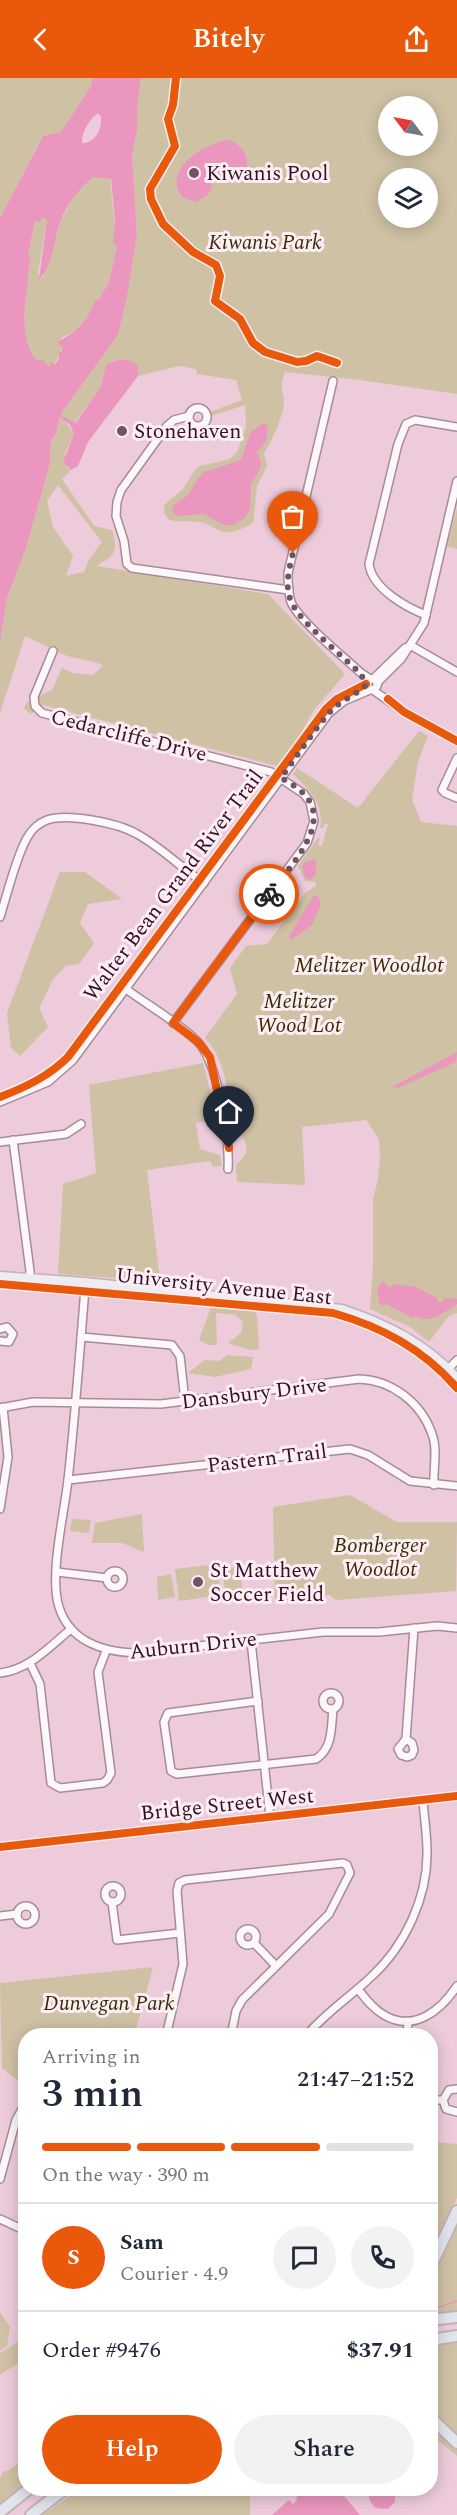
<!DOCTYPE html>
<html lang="en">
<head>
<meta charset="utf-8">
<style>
  body { margin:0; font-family:Spectral,serif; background:#f2f2f3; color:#1f2937; height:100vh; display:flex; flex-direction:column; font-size:22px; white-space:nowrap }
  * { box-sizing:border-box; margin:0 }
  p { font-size:20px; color:#747a83 }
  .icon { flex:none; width:33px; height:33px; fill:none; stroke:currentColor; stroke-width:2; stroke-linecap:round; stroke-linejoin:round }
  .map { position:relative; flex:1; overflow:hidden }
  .details { position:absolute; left:18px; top:1950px; width:420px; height:468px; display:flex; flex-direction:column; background:#fff; border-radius:24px; box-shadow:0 3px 15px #0003 }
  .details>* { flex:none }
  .needle { width:39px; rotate:302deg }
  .fabs { position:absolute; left:378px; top:18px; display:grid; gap:12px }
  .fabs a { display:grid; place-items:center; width:60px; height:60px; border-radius:50%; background:#fff; box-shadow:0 3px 15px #0003; font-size:30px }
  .pin { position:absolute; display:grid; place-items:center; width:51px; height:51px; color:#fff; margin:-62px -26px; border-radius:50% 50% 50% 0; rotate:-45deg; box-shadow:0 0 6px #0007 }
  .pin .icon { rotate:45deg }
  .courier { position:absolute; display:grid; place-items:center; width:60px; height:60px; margin:-30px; border:4px solid #ea580c; border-radius:50%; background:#fff; color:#222; box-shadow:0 2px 8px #0007 }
  .headline em { font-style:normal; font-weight:600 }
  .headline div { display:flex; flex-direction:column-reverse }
  .headline { display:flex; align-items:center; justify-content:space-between; height:102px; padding:0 24px }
  h1 { font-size:39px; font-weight:600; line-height:45px }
  .bar { display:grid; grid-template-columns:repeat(4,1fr); gap:9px 6px; align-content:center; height:72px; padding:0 24px }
  .bar i { height:8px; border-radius:4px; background:#e0e1e3 }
  .bar .selected { background:#ea580c }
  .bar p { grid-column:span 4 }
  .line { display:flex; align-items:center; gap:15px; padding:0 24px; border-top:2px solid #e0e1e3 }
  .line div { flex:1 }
  .round { display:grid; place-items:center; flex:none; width:63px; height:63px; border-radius:32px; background:#f2f2f3 }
  .action { display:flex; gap:12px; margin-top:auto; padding:12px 24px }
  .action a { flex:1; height:69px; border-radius:36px; background:#ea580c; color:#fff; font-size:24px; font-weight:600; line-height:69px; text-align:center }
  .action a+a { background:#f2f2f3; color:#1f2937 }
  header { display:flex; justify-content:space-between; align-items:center; height:78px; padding:0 24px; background:#ea580c; color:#fff; font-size:27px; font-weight:600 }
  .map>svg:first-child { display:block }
</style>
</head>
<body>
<header><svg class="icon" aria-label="back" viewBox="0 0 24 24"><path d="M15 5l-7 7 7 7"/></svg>Bitely<svg class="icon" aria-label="share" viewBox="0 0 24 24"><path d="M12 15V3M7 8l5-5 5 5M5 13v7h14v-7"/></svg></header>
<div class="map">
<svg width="457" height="2437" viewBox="0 0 457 2437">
  <rect width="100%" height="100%" fill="#edcbda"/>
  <g fill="#cfc1a4" fill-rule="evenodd">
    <polygon points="0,0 92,0 91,8 61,54 42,59 0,140"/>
    <path d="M141,0H457V316L360,302L285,294C280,308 282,308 284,322C285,334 271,366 264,375L267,388L257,408L253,445C242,451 229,459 216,451C211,448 205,444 199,444C188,443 180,444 169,442L164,435V427L183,411L194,393L200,388L230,381L237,374L246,349L245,327L211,338L210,334L242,322L236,302L197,296L196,291L179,288L138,298V289C126,278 119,281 106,287L101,308L75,345L63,340L74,356L65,375L66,388L71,392L62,401L94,448L112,452C115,461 118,473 109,480C104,484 100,484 97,488L268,516L345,596L314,632L299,658L277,688L43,627L31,636L24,631L27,624L52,612L62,590L73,595L93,597L103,588L98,585L67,578L25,558L0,635V565L7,520L26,470L50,385L51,363L56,355L62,334L118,257L127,219L137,157L132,77L137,53V32ZM388,28H428V68H388ZM388,100H428V140H388ZM58,407L102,464L90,480L84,494L66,498L73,478L53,449L47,423Z"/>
    <path d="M93,98L110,101L117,168L109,204L87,240L75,253L61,260C62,272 60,282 49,290C44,287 37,285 34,279C20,259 25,229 28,205C29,197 27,191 31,182L28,177L35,143L47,140L38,196L42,200L47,189L61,143L74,117Z"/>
    <polygon points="457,430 457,471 447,468"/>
    <path d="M419,653L428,658L418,684L412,721L421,744L457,748V1235L449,1238L429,1264L410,1249L370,1231L373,1188V1121L378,1102L380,1079L379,1061L366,1042L302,1049L305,1107L237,1104L236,1087C248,1076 251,1068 239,1055L232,1056C228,1024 229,984 205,960L237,916L230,890L246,868L267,866L305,815L316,808V804L305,803L298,788L318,760H320L318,767L322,768L328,746H325L323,750H320C324,725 310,713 293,696L297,690L358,730Z"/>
    <polygon points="60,794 85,794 122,821 88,826 80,845 94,865 79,886 66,888 53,901 39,930 48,949 20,978 11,970 7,935"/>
    <polygon points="203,985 217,1041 196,1045 200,1071 220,1077 222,1088 213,1089 210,1083 147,1092 160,1203 58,1196 63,1106 96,1095 89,1007"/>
    <polygon points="211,1229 255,1234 257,1238 259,1271 249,1272 228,1265 241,1255 243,1244 236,1237 216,1235 217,1267 208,1267 199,1262"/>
    <polygon points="227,1277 253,1279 251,1291 215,1299 188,1295 205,1282 219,1283"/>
    <polygon points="350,1417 397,1444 457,1444 456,1513 336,1522 330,1517 275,1524 273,1429"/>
    <polygon points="142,1436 144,1474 122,1465 92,1465 95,1445"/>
    <polygon points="72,1441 91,1442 89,1455 70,1453"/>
    <polygon points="217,1486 221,1517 179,1523 175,1491"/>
    <polygon points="240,1489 243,1518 226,1520 222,1491"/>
    <polygon points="171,1496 175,1519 158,1522 157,1499"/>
    <polygon points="153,1889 135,1955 114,1958 26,1958 25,2008 2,1990 0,1905"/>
    <polygon points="431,2064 457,2066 457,2120 431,2172"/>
    <polygon points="457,2142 457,2232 431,2236 430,2196"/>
    <polygon points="0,2234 10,2249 7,2268 0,2273"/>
    <polygon points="457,2263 457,2361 431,2336 430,2267"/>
    <polygon points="18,2264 25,2281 0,2297 0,2275"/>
    <polygon points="430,2347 457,2371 457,2378 431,2357"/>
    <polygon points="25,2380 25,2406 0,2427 0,2400 3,2394 9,2392"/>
    <polygon points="245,2411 250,2414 250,2437 43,2437 79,2411"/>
  </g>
  <g fill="#ea96bf" fill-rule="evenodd">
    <path d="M92,0H141L137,32V53L132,77L137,157L127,219L118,257L62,334L61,338L76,345L101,308L106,287C119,281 126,278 138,288V298L88,364L78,388L71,392L63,384L74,356L70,347L60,339L56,355L51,363L50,385L26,470L7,520L0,565V140L43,58L61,54L91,8ZM98,35L101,39C102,52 95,65 82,65C81,55 90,40 98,35ZM93,99L111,101L115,142L113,164L117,168L109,204L99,221L95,223L87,240L75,253L58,264L62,270L61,274H59V281L55,286L52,284L49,289L43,282L37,283C20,263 24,231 28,205C29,197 27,191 31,182L28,177L35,143L39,144L43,140L47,141L39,201C52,190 54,162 60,145C67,125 78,112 93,99Z"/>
    <path d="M231,62C271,86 225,125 215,93H210L208,96L212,109L208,117L196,124L183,120C159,92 207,63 231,62Z"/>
    <path d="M263,345L267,347C269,358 266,368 256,374C265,386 260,394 251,405L250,431L245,440L233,447H224L204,436L177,438L172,434L173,428L188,417L199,399L204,394L241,382L250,355Z"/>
    <polygon points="313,781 317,783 315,797 310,802 305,799 302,789 304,785"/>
    <polygon points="314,817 318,819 321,826 312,847 291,862 289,858"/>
    <polygon points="457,974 456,984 398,1010 392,1009"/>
    <path d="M382,1203L390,1210L394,1206L416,1209L437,1220L438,1224L441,1225L445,1220L457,1221V1226C446,1233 428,1248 416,1238L412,1240L387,1226L383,1228L380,1226L377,1212Z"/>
    <polygon points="307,2410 338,2411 360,2437 272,2437 289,2422 293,2426 297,2422 296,2420"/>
    <polygon points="370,2411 395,2411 395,2424 388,2431 375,2430 369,2421"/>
  </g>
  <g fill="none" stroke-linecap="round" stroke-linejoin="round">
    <polyline stroke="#ea96bf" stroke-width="1.5" points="430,2232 457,2223"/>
    <defs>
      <g id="minor">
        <path d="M333,303L288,495C288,504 288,515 291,524C299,543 344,579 361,595L370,601"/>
        <circle cx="198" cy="339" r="9"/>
        <polyline points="189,338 174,342 167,348 121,412 117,424 116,438 124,463 127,486 132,490 289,512"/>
        <path d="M426,537C405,529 372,510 369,486L398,366L406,346L415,342L457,349"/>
        <polyline points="410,567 457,594"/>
        <polyline points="53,573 34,619 35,628 42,635 271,694 304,716 310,724 314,743 307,765 173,945"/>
        <circle cx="372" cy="606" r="5.5"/>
        <polyline points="373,601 405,570"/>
        <polyline points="377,605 401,581 424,545 457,403"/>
        <polyline points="373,612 404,634 457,663"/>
        <polyline points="457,680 442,712 445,715 457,720"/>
        <path d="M0,839C7,817 16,779 27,760C31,752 39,745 47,742C68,735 118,745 137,756C161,769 181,790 204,805"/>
        <path d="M126,911C149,928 176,943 197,963C218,983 230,1063 228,1091"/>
        <polyline points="0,1024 48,1004 73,982 329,635 344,623 370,612"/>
        <polyline points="13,1062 30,1193 29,1205"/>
        <polyline points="0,1064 66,1056 81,1046"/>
        <path d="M85,1210C80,1274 75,1338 68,1402C64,1437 49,1498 59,1529C70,1564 104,1574 136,1575L323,1554H379L437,1548L457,1550"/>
        <polyline points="0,1251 7,1249 13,1256 9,1264 0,1263"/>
        <polyline points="81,1259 172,1267 180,1278 185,1323"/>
        <polyline points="446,1293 457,1282"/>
        <path d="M0,1330L33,1324L161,1326L359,1301C391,1302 421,1324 432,1356C438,1371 433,1391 434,1407"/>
        <polyline points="68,1402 350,1371 368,1377 410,1403 457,1408"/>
        <polyline points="0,1431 8,1379 3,1329"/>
        <circle cx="115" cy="1501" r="8"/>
        <polyline points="57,1494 107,1500"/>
        <polyline points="251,1563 270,1739"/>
        <polyline points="30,1585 40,1606 51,1705 60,1710 103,1705 107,1702 111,1695 98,1594 106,1573"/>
        <path d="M0,1595C29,1592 49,1569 71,1551"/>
        <circle cx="331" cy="1623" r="8"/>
        <path d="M258,1623L168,1635L164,1644L171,1693L177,1696L316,1681C333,1670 331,1650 333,1631"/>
        <polyline points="406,1661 412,1665 414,1672 412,1677 407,1679 401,1677 398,1671 406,1661 414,1550"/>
        <circle cx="113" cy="1816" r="8"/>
        <polyline points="112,1824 117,1862 180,1855"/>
        <circle cx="26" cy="1837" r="9"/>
        <polyline points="0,1838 17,1836"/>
        <circle cx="248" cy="1859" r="8"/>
        <polyline points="254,1865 276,1888"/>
        <path d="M358,1911C365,1920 373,1931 384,1937C414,1955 441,1932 457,1908"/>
        <polyline points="166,1958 183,1886 177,1813 179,1805 185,1802 343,1785 347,1787 350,1795 329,1836 242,1922 236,1933 231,1958"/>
        <path d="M306,1958C325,1935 350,1919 371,1899C405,1868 428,1819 427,1773C427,1756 424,1739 423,1722"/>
        <polyline points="407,1958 408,1943"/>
        <polyline points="457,2011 449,2012 443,2022 446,2031 457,2034"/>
        <polyline points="430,2022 443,2022"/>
        <polyline points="0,2101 16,2042 26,2024"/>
        <polyline points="0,2141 26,2153"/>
      </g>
      <g id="major">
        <path d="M0,1198L85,1204L342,1231C387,1246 425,1265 457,1300"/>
        <path d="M0,1206L333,1235C382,1249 423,1271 457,1310"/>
        <polyline points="0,1769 457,1718"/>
      </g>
      <g id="highway">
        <polyline points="430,2190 457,2133"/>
        <polyline points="430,2242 457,2239"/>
        <polyline points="430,2262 457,2258"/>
        <polyline points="430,2339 457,2365"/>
        <polyline points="0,2434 30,2410"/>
        <polyline points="31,2437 66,2410"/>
      </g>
    </defs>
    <use href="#minor" stroke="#a88b98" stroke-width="10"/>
    <use href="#major" stroke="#c3b1b9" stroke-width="11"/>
    <use href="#highway" stroke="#c3b1b9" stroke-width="14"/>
    <use href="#minor" stroke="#fcf7f9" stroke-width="7"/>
    <use href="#major" stroke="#ececf1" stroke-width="8"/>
    <use href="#highway" stroke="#e2e4eb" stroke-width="10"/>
    <defs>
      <g id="cycleway">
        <polyline points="176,0 173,27 168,41 175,68 150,111 151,121 163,146 193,174 216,187 220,198 215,223 240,241 253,265 265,274 297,284 306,283 317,278 337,285"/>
        <polyline points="388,621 404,634 457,663"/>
        <path d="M0,1019C26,1009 49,998 68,979L326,631L337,621L366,606"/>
        <path d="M0,1206L333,1235C382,1249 423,1271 457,1310"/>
        <polyline points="0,1769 457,1718"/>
      </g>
    </defs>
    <use href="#cycleway" stroke="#feedf4" stroke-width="11"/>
    <use href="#cycleway" stroke="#e8590c" stroke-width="8"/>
  </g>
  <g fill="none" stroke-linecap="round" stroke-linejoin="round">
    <path stroke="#725362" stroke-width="6" stroke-dasharray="0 10.8" d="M269,816C287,791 334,747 304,716C298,710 289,704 281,700C297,678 312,655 329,635C339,623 355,618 366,607L361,596C344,579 300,544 292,525C284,510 289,491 293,475"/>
    <polyline stroke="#ea580c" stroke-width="8" points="229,1070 210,979 198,964 173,945 269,816"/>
  </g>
  <g fill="#725362" stroke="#feedf4" stroke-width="2">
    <circle cx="194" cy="95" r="6"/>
    <circle cx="122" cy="353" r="6"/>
    <circle cx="198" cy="1504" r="6"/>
  </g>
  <g text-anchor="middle" stroke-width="6" stroke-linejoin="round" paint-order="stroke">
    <g font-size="21" fill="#301322" stroke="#feedf4" text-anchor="start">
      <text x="206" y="102">Kiwanis Pool</text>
      <text x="134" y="360">Stonehaven</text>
      <text x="210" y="1499">St Matthew<tspan x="210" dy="24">Soccer Field</tspan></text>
    </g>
    <g font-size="21" font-style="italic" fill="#303100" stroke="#feedf4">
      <text x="265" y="171">Kiwanis Park</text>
      <text x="369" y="894">Melitzer Woodlot</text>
      <text x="299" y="930">Melitzer<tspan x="299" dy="24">Wood Lot</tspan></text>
      <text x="380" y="1474">Bomberger<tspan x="380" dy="24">Woodlot</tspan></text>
      <text x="109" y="1932">Dunvegan Park</text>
    </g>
    <g font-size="21" fill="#301322" stroke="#feedf4">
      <text transform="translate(129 657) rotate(14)" y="7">Cedarcliffe Drive</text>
      <text transform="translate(173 807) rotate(-53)" y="7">Walter Bean Grand River Trail</text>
      <text transform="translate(224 1208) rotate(6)" y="7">University Avenue East</text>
      <text transform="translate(254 1315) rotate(-7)" y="7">Dansbury Drive</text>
      <text transform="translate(267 1380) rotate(-7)" y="7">Pastern Trail</text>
      <text transform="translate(193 1567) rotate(-6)" y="7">Auburn Drive</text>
      <text transform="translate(227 1726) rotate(-6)" y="7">Bridge Street West</text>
    </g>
  </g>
</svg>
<div class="fabs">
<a><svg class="needle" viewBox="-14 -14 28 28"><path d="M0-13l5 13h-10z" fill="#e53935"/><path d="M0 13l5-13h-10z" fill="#747a83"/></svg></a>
<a><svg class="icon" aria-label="layers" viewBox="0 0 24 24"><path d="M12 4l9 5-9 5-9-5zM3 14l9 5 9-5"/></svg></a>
</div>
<div class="pin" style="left:293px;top:475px;background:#ea580c"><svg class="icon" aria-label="bag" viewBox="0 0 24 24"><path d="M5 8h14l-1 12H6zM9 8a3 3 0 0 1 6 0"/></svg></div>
<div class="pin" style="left:229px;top:1070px;background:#1f2937"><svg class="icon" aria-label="home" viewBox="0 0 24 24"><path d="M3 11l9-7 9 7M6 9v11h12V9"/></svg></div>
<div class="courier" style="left:269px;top:816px"><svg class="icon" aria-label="bike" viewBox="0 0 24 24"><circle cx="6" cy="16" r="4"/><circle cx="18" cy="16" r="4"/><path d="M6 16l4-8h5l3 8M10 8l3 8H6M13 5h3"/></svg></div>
<section class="details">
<div class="headline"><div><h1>3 min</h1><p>Arriving in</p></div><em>21:47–21:52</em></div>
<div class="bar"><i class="selected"></i><i class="selected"></i><i class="selected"></i><i></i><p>On the way · 390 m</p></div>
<div class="line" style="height:108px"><b class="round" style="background:#ea580c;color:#fff">S</b><div><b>Sam</b><p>Courier · 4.9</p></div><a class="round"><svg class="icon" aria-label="chat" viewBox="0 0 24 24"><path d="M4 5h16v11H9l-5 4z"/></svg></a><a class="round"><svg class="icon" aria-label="phone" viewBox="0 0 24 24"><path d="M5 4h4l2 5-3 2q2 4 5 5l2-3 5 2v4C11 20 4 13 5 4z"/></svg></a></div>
<div class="line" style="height:78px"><div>Order #9476</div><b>$37.91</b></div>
<div class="action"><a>Help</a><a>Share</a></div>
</section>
</div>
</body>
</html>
